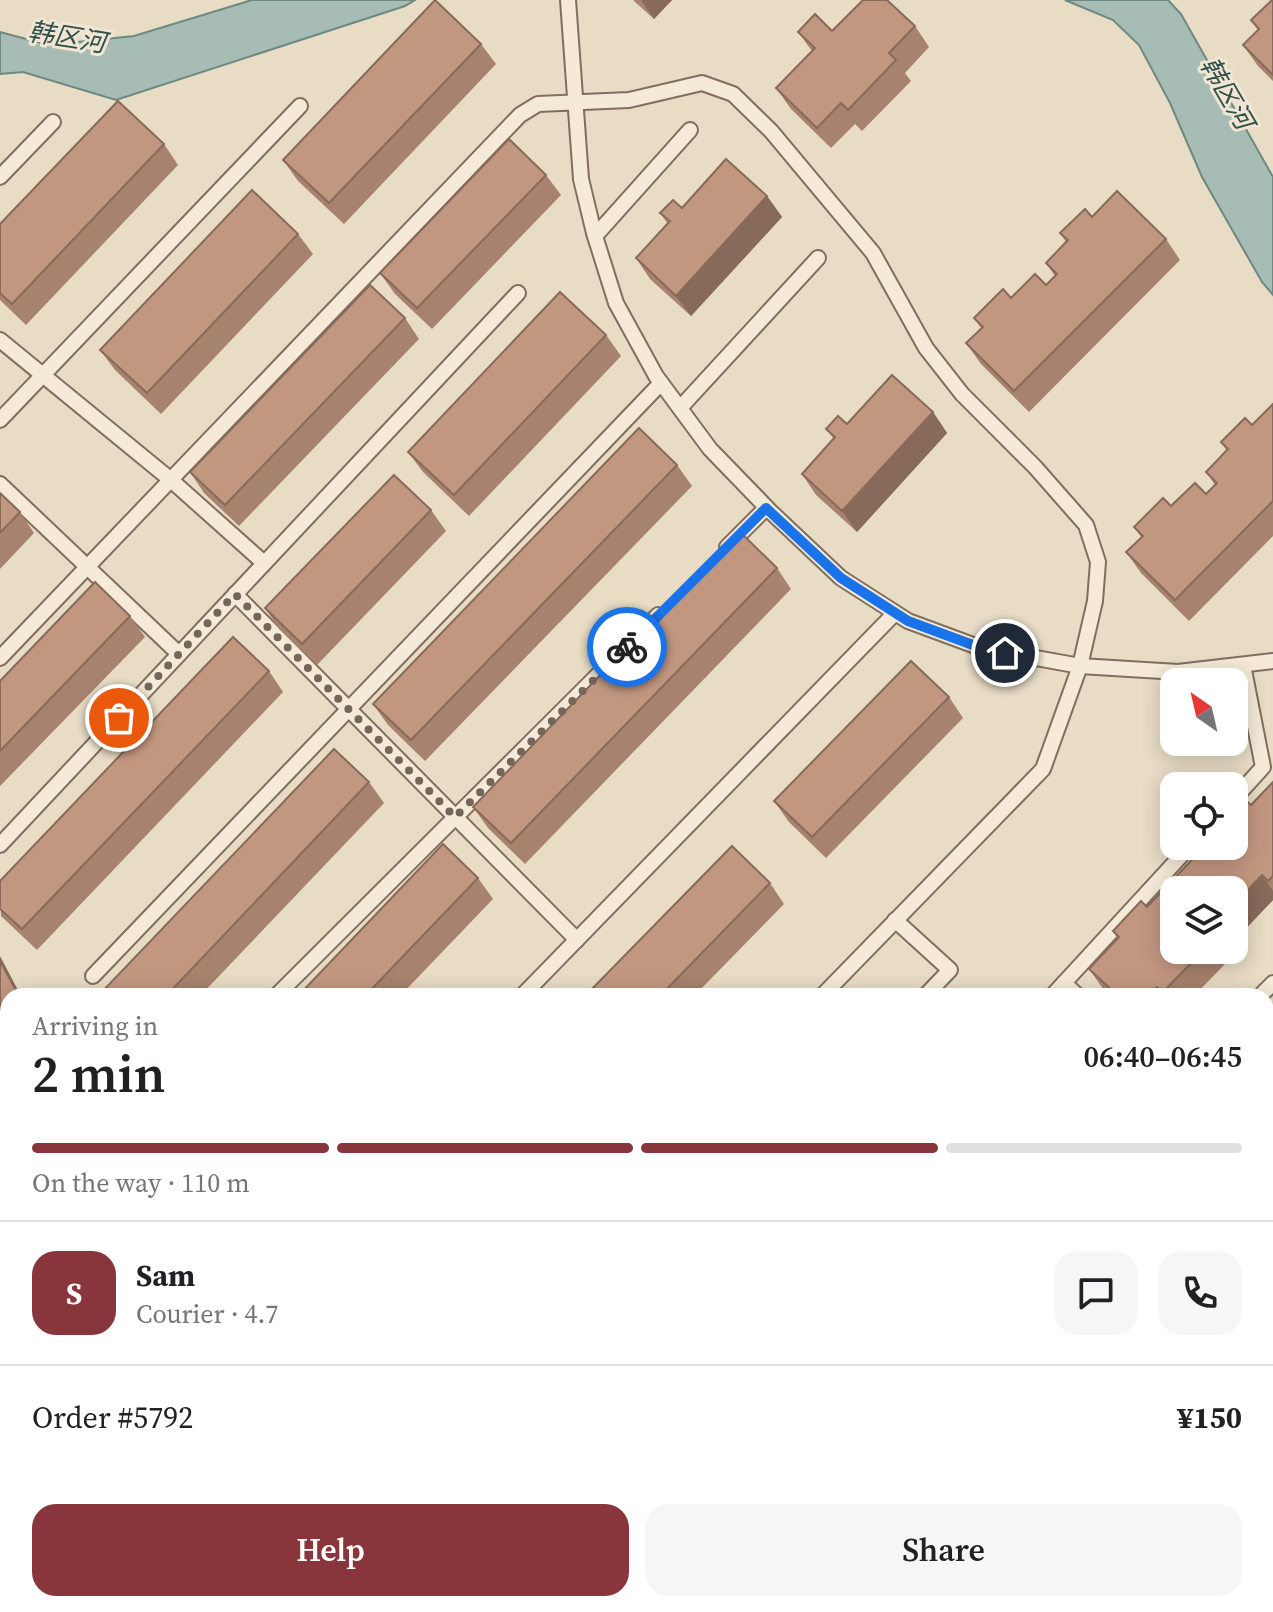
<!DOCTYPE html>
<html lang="en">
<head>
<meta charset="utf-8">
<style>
  body { margin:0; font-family:"Source Serif 4","Noto Sans SC",serif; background:#f6f6f6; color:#202124; height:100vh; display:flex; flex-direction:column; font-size:30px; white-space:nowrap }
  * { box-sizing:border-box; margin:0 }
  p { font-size:26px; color:#757577 }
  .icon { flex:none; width:44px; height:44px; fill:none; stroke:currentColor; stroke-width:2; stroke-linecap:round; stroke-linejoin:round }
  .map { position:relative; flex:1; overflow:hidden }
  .side { position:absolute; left:0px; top:988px; width:1274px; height:624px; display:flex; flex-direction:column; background:#fff; border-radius:24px 24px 0 0; box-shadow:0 4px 20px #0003 }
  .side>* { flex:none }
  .needle { width:52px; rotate:326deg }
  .fabs { position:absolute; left:1160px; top:668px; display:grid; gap:16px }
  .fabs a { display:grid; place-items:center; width:88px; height:88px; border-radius:16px; background:#fff; box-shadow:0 4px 20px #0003; font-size:40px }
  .pin { position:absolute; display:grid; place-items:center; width:68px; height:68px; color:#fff; margin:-34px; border:4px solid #fff; border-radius:50%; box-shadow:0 2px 8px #0007 }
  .courier { position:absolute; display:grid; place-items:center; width:80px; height:80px; margin:-40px; border:6px solid #1a73e8; border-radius:50%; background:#fff; color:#222; box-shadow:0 2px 10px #0007 }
  .headline em { font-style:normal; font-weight:600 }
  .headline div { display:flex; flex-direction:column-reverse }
  .headline { display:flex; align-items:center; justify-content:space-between; height:136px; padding:0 32px }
  h1 { font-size:52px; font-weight:600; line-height:60px }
  .bar { display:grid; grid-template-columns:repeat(4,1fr); gap:12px 8px; align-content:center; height:96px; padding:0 32px }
  .bar i { height:10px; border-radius:6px; background:#e0e0e0 }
  .bar .on { background:#88353b }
  .bar p { grid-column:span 4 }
  .line { display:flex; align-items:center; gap:20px; padding:0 32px; border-top:2px solid #e0e0e0 }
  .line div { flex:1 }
  .round { display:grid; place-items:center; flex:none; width:84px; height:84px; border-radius:24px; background:#f6f6f6 }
  .button { display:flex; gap:16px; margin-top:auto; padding:16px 32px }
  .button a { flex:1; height:92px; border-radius:24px; background:#88353b; color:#fff; font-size:32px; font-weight:600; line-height:92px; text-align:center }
  .button a+a { background:#f6f6f6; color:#202124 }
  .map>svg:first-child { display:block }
</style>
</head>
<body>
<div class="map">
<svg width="1273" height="1612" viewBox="0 0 1273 1612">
  <rect width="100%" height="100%" fill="#e8dcc5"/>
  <polygon fill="#c3c59b" points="0,1422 8,1433 8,1604 46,1604 38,1612 0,1612"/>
  <g fill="#a6bcb4" stroke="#6e8981" stroke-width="2">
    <polygon points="252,0 415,0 405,6 116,100 23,72 0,74 0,32 49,45 134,36"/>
    <polygon points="1065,0 1168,0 1181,14 1273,177 1273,295 1262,282 1202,177 1170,103 1139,45 1113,20"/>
  </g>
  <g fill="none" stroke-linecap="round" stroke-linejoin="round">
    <defs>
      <g id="service">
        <polyline points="568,0 581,179 594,233 616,303 656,376 710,449 771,512 841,578 908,621 981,648 1080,666 1178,672 1273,661"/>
        <polyline points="0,177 53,122"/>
        <polyline points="595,236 690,130"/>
        <polyline points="0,340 171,480 264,563"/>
        <polyline points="680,408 818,258"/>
        <polyline points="0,420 300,106"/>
        <polyline points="0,484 179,654"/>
        <polyline points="727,547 766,508"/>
        <polyline points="235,594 577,940"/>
        <polyline points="0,658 520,115 538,104 629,100 702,83 733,94 771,131 873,253 926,348 962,394 1035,467 1086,525 1098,562 1095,601 1080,666 1043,769 822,996"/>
        <polyline points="1234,799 1263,767 1243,665"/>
        <polyline points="0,845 518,293"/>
        <polyline points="895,920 950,970 925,996"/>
        <polyline points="93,976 661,383"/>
        <polyline points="1064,983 1078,996"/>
        <polyline points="276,996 658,615"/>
        <polyline points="522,996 895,613"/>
        <polyline points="1052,996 1190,846"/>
        <polyline points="1260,996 1273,983"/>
        <polyline points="1266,1118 1273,1111"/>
        <polyline points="690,1604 698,1612"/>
      </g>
      <polyline id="minor" points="91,1612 98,1604"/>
      <g id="tertiary">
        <polyline points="0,1308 8,1319"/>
        <polyline points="0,1362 8,1372"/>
        <polyline points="1266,1431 1273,1424"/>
        <polyline points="190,1604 198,1612"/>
        <polyline points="232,1604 240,1612"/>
        <polyline points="1096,1612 1103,1604"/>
      </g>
    </defs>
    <use href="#service" stroke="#816e5e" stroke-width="18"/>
    <use href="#minor" stroke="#816e5e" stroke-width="32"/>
    <use href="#tertiary" stroke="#816e5e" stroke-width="40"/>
    <use href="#service" stroke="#f4ead7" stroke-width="14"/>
    <use href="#minor" stroke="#f4ead7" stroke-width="28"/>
    <use href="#tertiary" stroke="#f4ead7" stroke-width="36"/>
  </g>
  <g fill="#a7826e">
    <polygon points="633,0 672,0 654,19"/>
    <polygon points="1273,0 1273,81 1258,66 1243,45 1258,30 1251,20"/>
    <polygon points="915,26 929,47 905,73 911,81 862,131 855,124 831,148 791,109 776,88 812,51 798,32 832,31"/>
    <polygon points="481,44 496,64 344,224 298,181 283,160"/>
    <polygon points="164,144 178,165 26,325 0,300 0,224"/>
    <polygon points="546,175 561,195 432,329 395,294 380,273"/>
    <polygon points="767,196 782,217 691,316 650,279 636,258 668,224 660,213 682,208"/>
    <polygon points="1092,217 1166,239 1180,260 1029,412 981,364 966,343 981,328 974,318 1011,298 1046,285 1055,276 1046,263 1066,242 1060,233"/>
    <polygon points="298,234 313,254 161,414 115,370 100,350"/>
    <polygon points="405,318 419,339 239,526 204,493 190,472"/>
    <polygon points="606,335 621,356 469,516 423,472 408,452"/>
    <polygon points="1273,404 1273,536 1189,621 1141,573 1126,552 1141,537 1134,527 1171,506 1206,494 1215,485 1206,472 1227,451 1221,442 1252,425"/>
    <polygon points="933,412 947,433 857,532 816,495 802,474 834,439 826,429 847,424"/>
    <polygon points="677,465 692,486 425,761 388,725 373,704"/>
    <polygon points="0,493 20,512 34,533 0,569"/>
    <polygon points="431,510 446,531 317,665 279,629 265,608"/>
    <polygon points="777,568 791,589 525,864 488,828 473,807"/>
    <polygon points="130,616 145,637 0,786 0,681"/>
    <polygon points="269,671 283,692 37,950 1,916 0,881"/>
    <polygon points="949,697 963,718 826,858 789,822 774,801"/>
    <polygon points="369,782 384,803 200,996 98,996"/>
    <polygon points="1273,782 1273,900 1234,941 1234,890 1174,950 1226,950 1220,956 1225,964 1194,996 1110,996 1104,990 1089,969 1118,939 1113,931 1147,907"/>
    <polygon points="478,878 493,899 400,996 298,996"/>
    <polygon points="770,883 784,904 694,996 585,996"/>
    <polygon points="420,1604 592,1604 601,1612 429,1612"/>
  </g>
  <g fill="#886a5a">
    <polygon points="641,0 672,0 654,19"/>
    <polygon points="767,196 782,217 691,316 676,296"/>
    <polygon points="933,412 947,433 857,532 842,511"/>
    <polygon points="1262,875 1273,891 1273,900 1234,941 1234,905"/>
    <polygon points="1215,950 1226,950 1220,956"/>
    <polygon points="0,956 21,996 19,996 0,961"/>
    <polygon points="1271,1196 1273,1199 1273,1231 1266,1238 1266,1202"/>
    <polygon points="1273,1264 1273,1290 1266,1297 1266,1271"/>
    <polygon points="883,1604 894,1604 899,1612 875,1612"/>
  </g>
  <g fill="#c29780" stroke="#886a5a" stroke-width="2">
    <polygon points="435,0 481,44 329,203 283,160"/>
    <polygon points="863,0 887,0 915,26 889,53 896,60 848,110 841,103 817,128 776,88 815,48 798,32 815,14 832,31"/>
    <polygon points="1272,0 1273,0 1273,75 1243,45 1259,29 1251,20"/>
    <polygon points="118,101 164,144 12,304 0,293 0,224"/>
    <polygon points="509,139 546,175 417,308 380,273"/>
    <polygon points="726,159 767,196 676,296 636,258 670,221 660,213 673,200 682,208"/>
    <polygon points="252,190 298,234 147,393 100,350"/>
    <polygon points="1117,191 1166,239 1014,391 966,343 983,327 974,318 1003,289 1011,298 1035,274 1046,285 1057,274 1046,263 1068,240 1060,233 1085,209 1092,217"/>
    <polygon points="370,285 405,318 225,505 190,472"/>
    <polygon points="560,292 606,335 454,495 408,452"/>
    <polygon points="892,375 933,412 842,511 802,474 835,437 826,429 838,416 847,424"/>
    <polygon points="1273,404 1273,501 1175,600 1126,552 1143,536 1134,527 1163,498 1171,506 1195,483 1206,494 1217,483 1206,472 1228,449 1221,442 1245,418 1252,425"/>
    <polygon points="639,428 677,465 411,740 373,704"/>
    <polygon points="394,475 431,510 302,644 265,608"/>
    <polygon points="0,493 20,512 0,533"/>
    <polygon points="739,531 777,568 511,843 473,807"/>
    <polygon points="95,582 130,616 0,751 0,681"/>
    <polygon points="233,637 269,671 22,929 0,909 0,881"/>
    <polygon points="911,661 949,697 812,837 774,801"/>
    <polygon points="334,749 369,782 166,996 98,996"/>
    <polygon points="1273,782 1273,876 1268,881 1262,875 1234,905 1234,890 1174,890 1174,950 1204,950 1163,992 1157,987 1148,996 1118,996 1089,969 1119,937 1113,931 1141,901 1147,907 1205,846 1234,846 1234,801 1240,795 1251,805"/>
    <polygon points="443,844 478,878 365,996 298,996"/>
    <polygon points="732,846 770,883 660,996 585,996"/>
    <polygon points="0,961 19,996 8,996 8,1142 0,1127"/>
    <polygon points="1273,1168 1273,1199 1266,1192 1266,1176"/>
    <polygon points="1266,1192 1271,1196 1266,1202"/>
    <polygon points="1273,1204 1273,1264 1266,1271 1266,1212"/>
    <polygon points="424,1604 447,1604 439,1612 433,1612"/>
    <polygon points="447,1604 592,1604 601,1612 439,1612"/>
    <polygon points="805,1604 883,1604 875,1612 810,1612 811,1611"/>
    <polygon points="892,1604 949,1604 953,1607 948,1612 885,1612"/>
  </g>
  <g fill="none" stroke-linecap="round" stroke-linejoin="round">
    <polyline stroke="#72675a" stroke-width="8" stroke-dasharray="0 14.4" points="119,718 235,594 455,817 627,647"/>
    <polyline stroke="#1a73e8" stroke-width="10" points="627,647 766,508 841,578 908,621 981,648 1005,653"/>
  </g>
  <g text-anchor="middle" stroke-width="6" stroke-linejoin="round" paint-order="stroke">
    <g font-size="26" font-style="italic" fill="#31514d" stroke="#f1e6d4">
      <text transform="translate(67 37) rotate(9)" y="9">韩区河</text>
      <text transform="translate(1227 93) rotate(60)" y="9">韩区河</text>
    </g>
  </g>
</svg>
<div class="fabs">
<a><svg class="needle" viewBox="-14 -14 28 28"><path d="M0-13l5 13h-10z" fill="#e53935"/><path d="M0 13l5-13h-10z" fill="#757577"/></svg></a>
<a><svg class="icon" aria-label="locate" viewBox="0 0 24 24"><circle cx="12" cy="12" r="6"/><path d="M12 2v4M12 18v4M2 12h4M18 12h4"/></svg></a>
<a><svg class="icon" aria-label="layers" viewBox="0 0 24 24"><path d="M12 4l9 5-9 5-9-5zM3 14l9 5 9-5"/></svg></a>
</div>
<div class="pin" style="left:119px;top:718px;background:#ea580c"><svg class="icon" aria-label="bag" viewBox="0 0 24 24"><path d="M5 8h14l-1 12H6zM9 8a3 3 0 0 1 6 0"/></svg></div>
<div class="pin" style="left:1005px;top:653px;background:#1f2937"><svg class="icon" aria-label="home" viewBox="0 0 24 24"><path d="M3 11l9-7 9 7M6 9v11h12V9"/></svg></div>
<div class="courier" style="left:627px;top:647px"><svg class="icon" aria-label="bike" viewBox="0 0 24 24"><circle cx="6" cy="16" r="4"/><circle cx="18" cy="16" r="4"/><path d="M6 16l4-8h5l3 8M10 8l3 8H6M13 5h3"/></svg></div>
<section class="side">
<div class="headline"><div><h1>2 min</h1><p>Arriving in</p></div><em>06:40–06:45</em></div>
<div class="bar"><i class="on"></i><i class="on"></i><i class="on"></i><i></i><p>On the way · 110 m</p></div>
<div class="line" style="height:144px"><b class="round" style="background:#88353b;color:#fff">S</b><div><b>Sam</b><p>Courier · 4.7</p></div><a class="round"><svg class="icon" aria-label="chat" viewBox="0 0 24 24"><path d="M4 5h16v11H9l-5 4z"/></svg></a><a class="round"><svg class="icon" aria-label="phone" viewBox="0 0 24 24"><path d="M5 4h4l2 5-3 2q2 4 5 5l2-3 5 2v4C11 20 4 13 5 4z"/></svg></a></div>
<div class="line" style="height:104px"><div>Order #5792</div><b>¥150</b></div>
<div class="button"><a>Help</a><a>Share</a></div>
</section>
</div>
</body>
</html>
